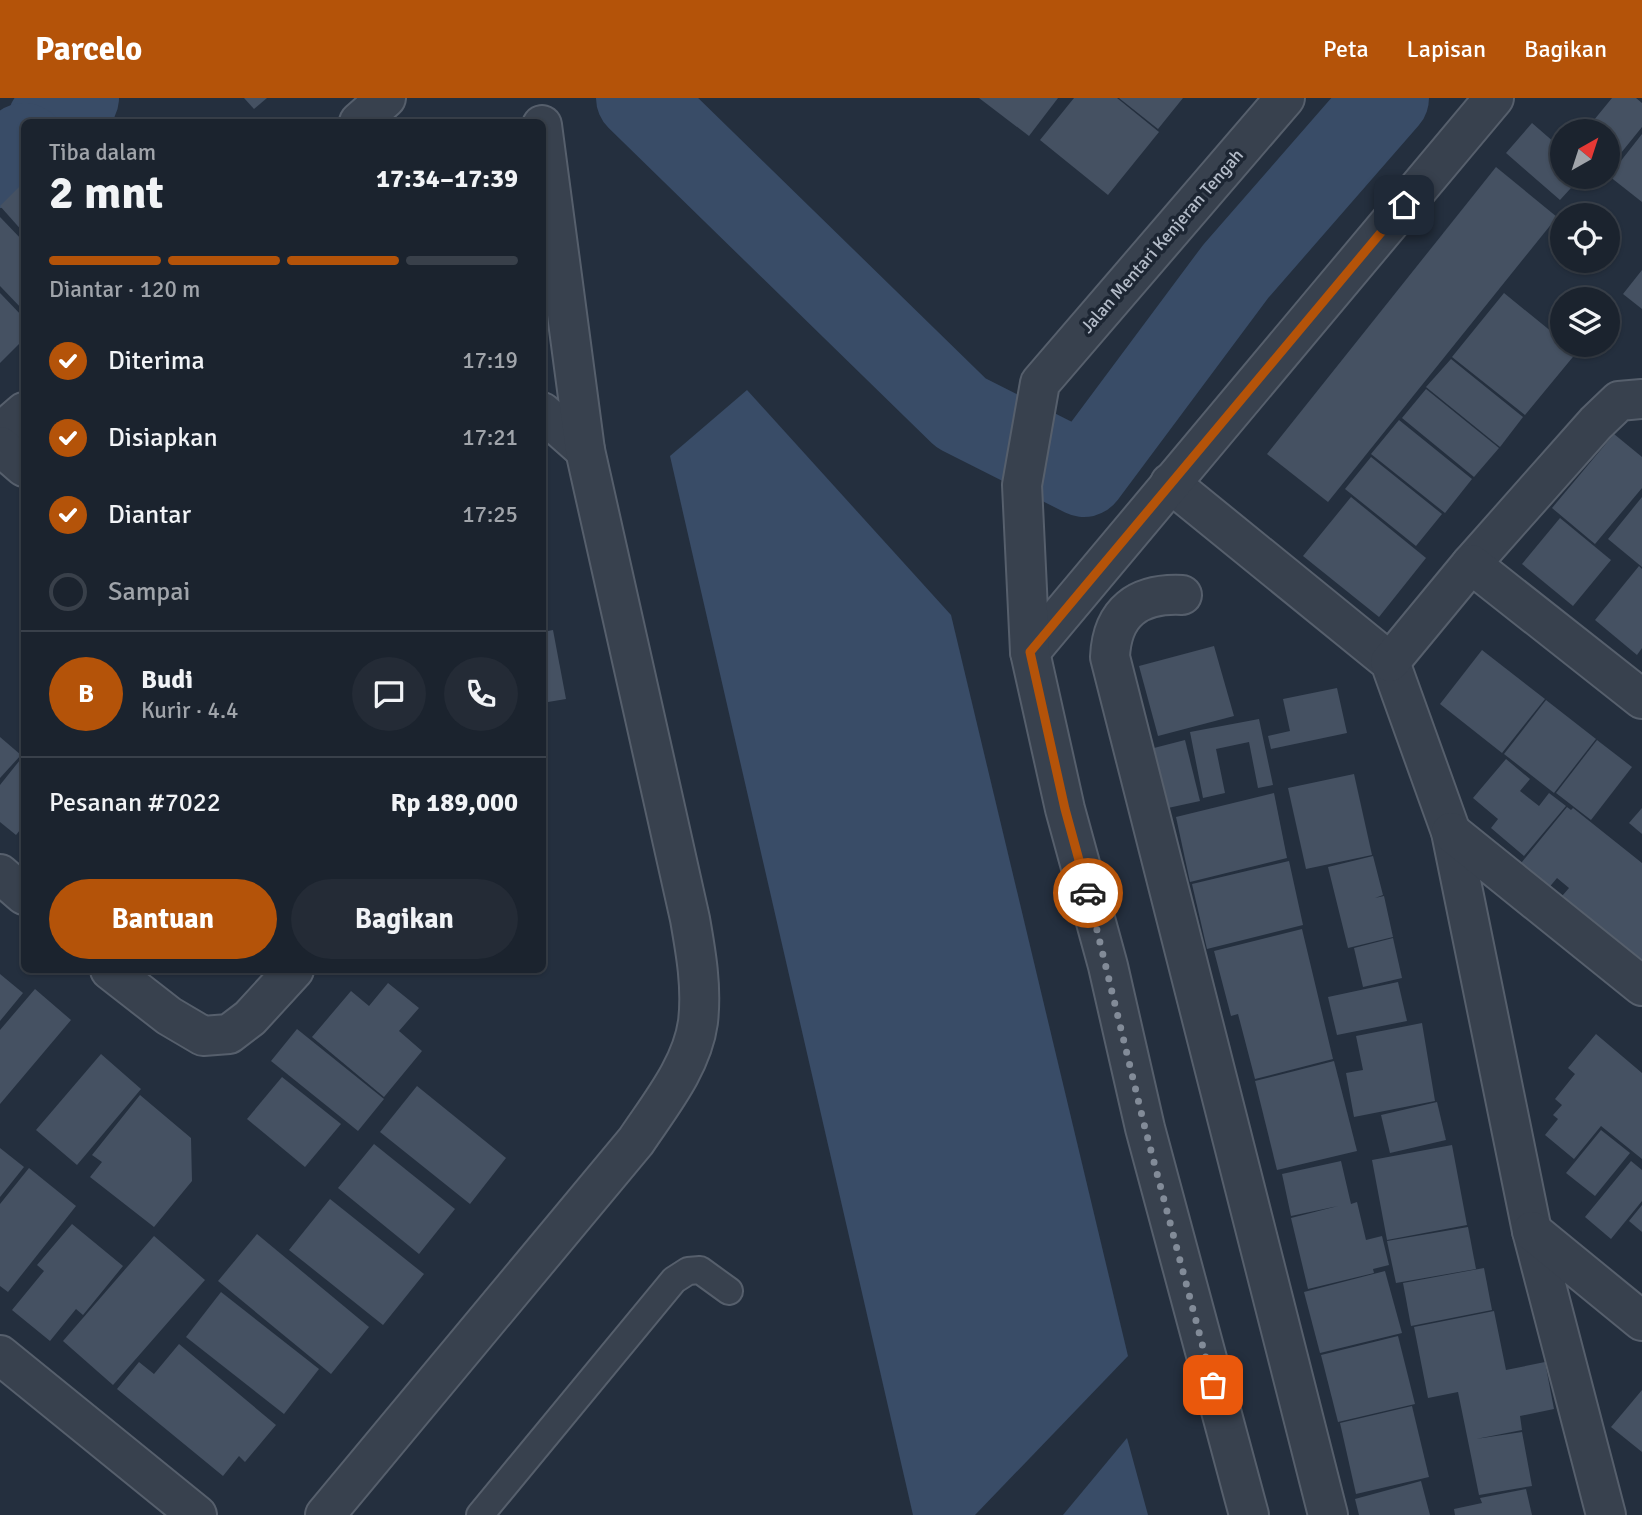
<!DOCTYPE html>
<html lang="id">
<head>
<meta charset="utf-8">
<style>
  body { margin:0; font-family:Signika,sans-serif; background:#242b36; color:#f1f3f6; height:100vh; display:flex; flex-direction:column; font-size:26px; white-space:nowrap }
  * { box-sizing:border-box; margin:0 }
  p { font-size:23px; color:#a0a4aa }
  .icon { flex:none; width:38px; height:38px; fill:none; stroke:currentColor; stroke-width:2; stroke-linecap:round; stroke-linejoin:round }
  .map { position:relative; flex:1; overflow:hidden }
  .sheet { position:absolute; left:21px; top:21px; width:525px; height:854px; display:flex; flex-direction:column; background:#1b232e; border-radius:10px; box-shadow:0 2px 5px #0004,0 0 0 2px #39404a }
  .sheet>* { flex:none }
  .needle { width:46px; rotate:39deg }
  .tools { position:absolute; left:1550px; top:21px; display:grid; gap:14px }
  .tools a { display:grid; place-items:center; width:70px; height:70px; border-radius:50%; background:#1b232e; box-shadow:0 2px 5px #0004,0 0 0 2px #39404a; font-size:35px }
  .pin { position:absolute; display:grid; place-items:center; width:60px; height:60px; color:#fff; margin:-30px; border-radius:14px; box-shadow:0 4px 10px #0006 }
  .courier { position:absolute; display:grid; place-items:center; width:70px; height:70px; margin:-35px; border:5px solid #b45309; border-radius:50%; background:#fff; color:#222; box-shadow:0 2px 9px #0007 }
  .head em { font-style:normal; font-weight:700 }
  .head div { display:flex; flex-direction:column-reverse }
  .head { display:flex; align-items:center; justify-content:space-between; height:119px; padding:0 28px }
  h1 { font-size:46px; font-weight:700; line-height:52px }
  .bar { display:grid; grid-template-columns:repeat(4,1fr); gap:10px 7px; align-content:center; height:84px; padding:0 28px }
  .bar i { height:9px; border-radius:5px; background:#39404a }
  .bar .active { background:#b45309 }
  .bar p { grid-column:span 4 }
  .line { display:flex; align-items:center; gap:18px; padding:0 28px; border-top:2px solid #39404a }
  .line div { flex:1 }
  .round { display:grid; place-items:center; flex:none; width:74px; height:74px; border-radius:37px; background:#242b36 }
  ol { padding:0 28px; list-style:none }
  li { display:flex; align-items:center; gap:21px; height:77px }
  li p { margin-inline-start:auto }
  li .icon { padding:7px; border-radius:50%; background:#b45309; color:#fff; stroke-width:4 }
  li:last-child { color:#a0a4aa }
  li i { width:38px; height:38px; border:4px solid #39404a; border-radius:50% }
  .primary-button { display:flex; gap:14px; margin-top:auto; padding:14px 28px }
  .primary-button a { flex:1; height:80px; border-radius:42px; background:#b45309; color:#fff; font-size:28px; font-weight:700; line-height:80px; text-align:center }
  .primary-button a+a { background:#242b36; color:#f1f3f6 }
  header { display:flex; align-items:center; gap:42px; box-sizing:border-box; height:98px; padding:0 35px; background:#b45309; color:#fff }
  header strong { font-size:33px }
  nav { display:flex; gap:38px; margin-inline-start:auto; font-size:24px }
  .map>svg:first-child { display:block }
</style>
</head>
<body>
<header>
<strong>Parcelo</strong>
<nav><a>Peta</a><a>Lapisan</a><a>Bagikan</a></nav>
</header>
<div class="map">
<svg width="1642" height="1417" viewBox="0 0 1642 1417">
  <rect width="100%" height="100%" fill="#242f3e"/>
  <g fill="#394c67">
    <polygon points="747,292 951,517 1128,1258 975,1417 913,1417 670,358"/>
    <polygon points="1127,1340 1148,1417 1063,1417"/>
  </g>
  <g fill="none" stroke-linecap="round" stroke-linejoin="round">
    <g stroke="#394c67" stroke-width="84">
      <polyline points="638,0 961,315 1084,377 1236,173 1387,0"/>
      <polyline points="49,24 77,0"/>
      <polyline points="0,68 24,47"/>
    </g>
  </g>
  <g fill="#455162">
    <polygon points="244,0 267,0 254,11"/>
    <polygon points="979,0 1058,0 1029,38"/>
    <polygon points="1074,0 1117,0 1159,34 1108,97 1040,42"/>
    <polygon points="1119,0 1183,0 1158,31"/>
    <polygon points="1612,0 1636,0 1642,5 1642,29 1608,71 1608,33 1585,33"/>
    <polygon points="1532,25 1563,52 1563,79 1581,79 1560,102 1506,55"/>
    <polygon points="1642,36 1642,104 1609,78"/>
    <polygon points="1496,69 1557,119 1328,404 1267,356"/>
    <polygon points="24,84 24,135 0,108"/>
    <polygon points="0,119 24,144 24,213 0,188"/>
    <polygon points="1642,172 1642,211 1623,196"/>
    <polygon points="0,195 24,220 24,241 0,265"/>
    <polygon points="1504,195 1563,243 1563,247 1577,254 1525,317 1452,259"/>
    <polygon points="1451,261 1523,319 1500,349 1426,289"/>
    <polygon points="1426,291 1499,350 1474,379 1402,320"/>
    <polygon points="1399,322 1472,381 1445,415 1371,356"/>
    <polygon points="1614,336 1642,359 1642,390 1595,446 1552,410"/>
    <polygon points="1371,359 1442,416 1416,448 1345,391"/>
    <polygon points="1351,399 1426,460 1379,519 1303,458"/>
    <polygon points="1642,399 1642,469 1608,441"/>
    <polygon points="1560,420 1611,462 1573,508 1522,466"/>
    <polygon points="1639,468 1642,471 1642,550 1637,557 1595,522"/>
    <polygon points="553,532 566,601 542,605 542,534"/>
    <polygon points="1214,548 1234,618 1158,638 1139,568"/>
    <polygon points="1482,552 1545,601 1502,655 1440,606"/>
    <polygon points="1337,590 1347,635 1271,651 1268,638 1290,633 1283,601"/>
    <polygon points="1546,602 1596,641 1554,695 1504,656"/>
    <polygon points="1259,621 1273,687 1258,690 1249,644 1216,651 1225,695 1203,700 1190,634"/>
    <polygon points="0,639 21,657 0,680"/>
    <polygon points="1185,642 1200,703 1168,710 1154,650"/>
    <polygon points="1597,642 1632,669 1591,722 1556,695"/>
    <polygon points="24,657 24,727 16,737 0,724 0,687"/>
    <polygon points="1506,661 1530,681 1520,693 1539,708 1549,695 1566,708 1524,758 1491,730 1498,721 1473,700"/>
    <polygon points="1354,676 1372,757 1306,771 1288,690"/>
    <polygon points="1274,695 1287,760 1190,784 1176,719"/>
    <polygon points="1567,709 1571,712 1573,710 1642,765 1642,875 1556,805 1569,790 1557,780 1542,798 1513,775"/>
    <polygon points="1642,710 1642,736 1629,725"/>
    <polygon points="1373,758 1383,797 1375,800 1384,798 1393,839 1348,850 1328,769"/>
    <polygon points="1289,763 1303,827 1207,851 1192,786"/>
    <polygon points="1302,831 1333,961 1255,981 1238,916 1231,918 1214,853"/>
    <polygon points="1393,840 1402,880 1363,889 1354,850"/>
    <polygon points="0,876 23,895 0,923"/>
    <polygon points="1398,884 1407,923 1337,937 1328,899"/>
    <polygon points="388,885 419,910 399,933 422,953 384,999 312,939 351,893 369,908"/>
    <polygon points="35,891 71,922 0,1006 0,932"/>
    <polygon points="1422,925 1435,1003 1354,1019 1346,975 1363,972 1356,938"/>
    <polygon points="297,931 384,1001 358,1033 271,963"/>
    <polygon points="1596,936 1642,975 1642,1061 1601,1028 1574,1061 1545,1037 1558,1021 1553,1017 1562,1007 1555,1001 1575,976 1568,970"/>
    <polygon points="101,956 141,991 77,1067 36,1032"/>
    <polygon points="1334,963 1357,1053 1277,1072 1255,983"/>
    <polygon points="282,979 341,1026 305,1069 247,1021"/>
    <polygon points="417,988 506,1060 470,1106 380,1034"/>
    <polygon points="140,997 191,1040 192,1083 154,1129 90,1079 102,1064 92,1057"/>
    <polygon points="1437,1004 1446,1042 1390,1055 1381,1017"/>
    <polygon points="1601,1032 1630,1055 1595,1098 1566,1075"/>
    <polygon points="374,1046 455,1111 419,1156 338,1090"/>
    <polygon points="1452,1047 1467,1127 1387,1142 1372,1062"/>
    <polygon points="0,1050 24,1069 0,1099"/>
    <polygon points="1341,1063 1351,1106 1357,1104 1366,1142 1382,1138 1389,1167 1373,1171 1374,1175 1308,1191 1291,1120 1338,1108 1291,1118 1282,1076"/>
    <polygon points="1631,1063 1642,1072 1642,1103 1611,1141 1585,1119"/>
    <polygon points="29,1070 76,1108 8,1194 0,1188 0,1106"/>
    <polygon points="330,1101 424,1176 383,1227 289,1152"/>
    <polygon points="1642,1107 1642,1134 1629,1123"/>
    <polygon points="72,1126 123,1168 83,1217 76,1211 50,1243 12,1212 44,1173 37,1167"/>
    <polygon points="1468,1129 1476,1171 1396,1185 1387,1143"/>
    <polygon points="257,1136 369,1229 331,1276 218,1183"/>
    <polygon points="154,1138 205,1182 113,1287 63,1243"/>
    <polygon points="1484,1170 1492,1212 1411,1228 1403,1185"/>
    <polygon points="1385,1173 1402,1235 1320,1255 1304,1194"/>
    <polygon points="221,1194 319,1271 284,1316 186,1239"/>
    <polygon points="1494,1213 1506,1272 1545,1264 1554,1311 1520,1318 1522,1332 1476,1341 1522,1334 1532,1388 1479,1397 1458,1294 1428,1300 1414,1229"/>
    <polygon points="1398,1238 1415,1306 1338,1324 1321,1257"/>
    <polygon points="179,1246 276,1327 245,1364 239,1358 223,1378 117,1291 139,1264 154,1276"/>
    <polygon points="1642,1292 1642,1354 1611,1329"/>
    <polygon points="1412,1308 1429,1379 1356,1396 1340,1325"/>
    <polygon points="1421,1383 1430,1417 1359,1417 1355,1401"/>
    <polygon points="1526,1391 1532,1417 1455,1417 1454,1411 1482,1405 1480,1400"/>
  </g>
  <g fill="none" stroke-linecap="round" stroke-linejoin="round">
    <defs>
      <polyline id="service" points="480,1417 674,1182 688,1173 700,1172 729,1193"/>
      <g id="minor">
        <polyline points="359,24 386,0"/>
        <polyline points="542,314 585,352"/>
        <polyline points="0,335 24,314"/>
        <polyline points="0,348 24,369"/>
        <polyline points="1170,385 1390,564 1451,734 1532,1133 1606,1417"/>
        <polyline points="1471,466 1596,325 1619,303 1642,301"/>
        <path d="M1182,497C1138,495 1112,514 1110,559L1328,1417"/>
        <polyline points="1030,554 1494,0"/>
        <polyline points="1390,564 1471,466 1642,601"/>
        <polyline points="1451,734 1642,888"/>
        <polyline points="0,776 24,797"/>
        <polyline points="110,872 169,918 203,938 229,936 250,920 294,872"/>
        <polyline points="1532,1133 1642,1223"/>
        <polyline points="0,1257 197,1417"/>
        <path d="M325,1417L636,1043C660,1007 692,968 698,924C702,889 696,855 690,821L585,352L542,27"/>
        <polyline points="1249,1417 1145,1030 1108,868 1065,711 1030,554 1022,387 1040,285 1285,0"/>
      </g>
    </defs>
    <use href="#service" stroke="#565f6c" stroke-width="30"/>
    <use href="#minor" stroke="#565f6c" stroke-width="42"/>
    <use href="#service" stroke="#38414e" stroke-width="26"/>
    <use href="#minor" stroke="#38414e" stroke-width="38"/>
  </g>
  <g fill="none" stroke-linecap="round" stroke-linejoin="round">
    <polyline stroke="#828b98" stroke-width="7" stroke-dasharray="0 12.6" points="1088,795 1145,1030 1213,1287"/>
    <polyline stroke="#b45309" stroke-width="9" points="1088,795 1065,711 1030,554 1404,107"/>
  </g>
  <g text-anchor="middle" stroke-width="7" stroke-linejoin="round" paint-order="stroke">
    <g font-size="18" fill="#b4bcc9" stroke="#1d2633">
      <text transform="translate(1162 143) rotate(-49)" y="6">Jalan Mentari Kenjeran Tengah</text>
    </g>
  </g>
</svg>
<div class="tools">
<a><svg class="needle" viewBox="-14 -14 28 28"><path d="M0-13l5 13h-10z" fill="#e53935"/><path d="M0 13l5-13h-10z" fill="#a0a4aa"/></svg></a>
<a><svg class="icon" aria-label="locate" viewBox="0 0 24 24"><circle cx="12" cy="12" r="6"/><path d="M12 2v4M12 18v4M2 12h4M18 12h4"/></svg></a>
<a><svg class="icon" aria-label="layers" viewBox="0 0 24 24"><path d="M12 4l9 5-9 5-9-5zM3 14l9 5 9-5"/></svg></a>
</div>
<div class="pin" style="left:1213px;top:1287px;background:#ea580c"><svg class="icon" aria-label="bag" viewBox="0 0 24 24"><path d="M5 8h14l-1 12H6zM9 8a3 3 0 0 1 6 0"/></svg></div>
<div class="pin" style="left:1404px;top:107px;background:#1f2937"><svg class="icon" aria-label="home" viewBox="0 0 24 24"><path d="M3 11l9-7 9 7M6 9v11h12V9"/></svg></div>
<div class="courier" style="left:1088px;top:795px"><svg class="icon" aria-label="car" viewBox="0 0 24 24"><path d="M5 17H2v-5l4-1 3-4h7l3 4 3 1v5h-3M9 17h6M6 11h13"/><circle cx="7" cy="17" r="2"/><circle cx="17" cy="17" r="2"/></svg></div>
<section class="sheet">
<div class="head"><div><h1>2 mnt</h1><p>Tiba dalam</p></div><em>17:34–17:39</em></div>
<div class="bar"><i class="active"></i><i class="active"></i><i class="active"></i><i></i><p>Diantar · 120 m</p></div>
<ol>
<li><svg class="icon" aria-label="check" viewBox="0 0 24 24"><path d="M5 12l5 5 9-10"/></svg>Diterima<p>17:19</p></li>
<li><svg class="icon" aria-label="check" viewBox="0 0 24 24"><path d="M5 12l5 5 9-10"/></svg>Disiapkan<p>17:21</p></li>
<li><svg class="icon" aria-label="check" viewBox="0 0 24 24"><path d="M5 12l5 5 9-10"/></svg>Diantar<p>17:25</p></li>
<li><i></i>Sampai</li>
</ol>
<div class="line" style="height:126px"><b class="round" style="background:#b45309;color:#fff">B</b><div><b>Budi</b><p>Kurir · 4.4</p></div><a class="round"><svg class="icon" aria-label="chat" viewBox="0 0 24 24"><path d="M4 5h16v11H9l-5 4z"/></svg></a><a class="round"><svg class="icon" aria-label="phone" viewBox="0 0 24 24"><path d="M5 4h4l2 5-3 2q2 4 5 5l2-3 5 2v4C11 20 4 13 5 4z"/></svg></a></div>
<div class="line" style="height:91px"><div>Pesanan #7022</div><b>Rp 189,000</b></div>
<div class="primary-button"><a>Bantuan</a><a>Bagikan</a></div>
</section>
</div>
</body>
</html>
